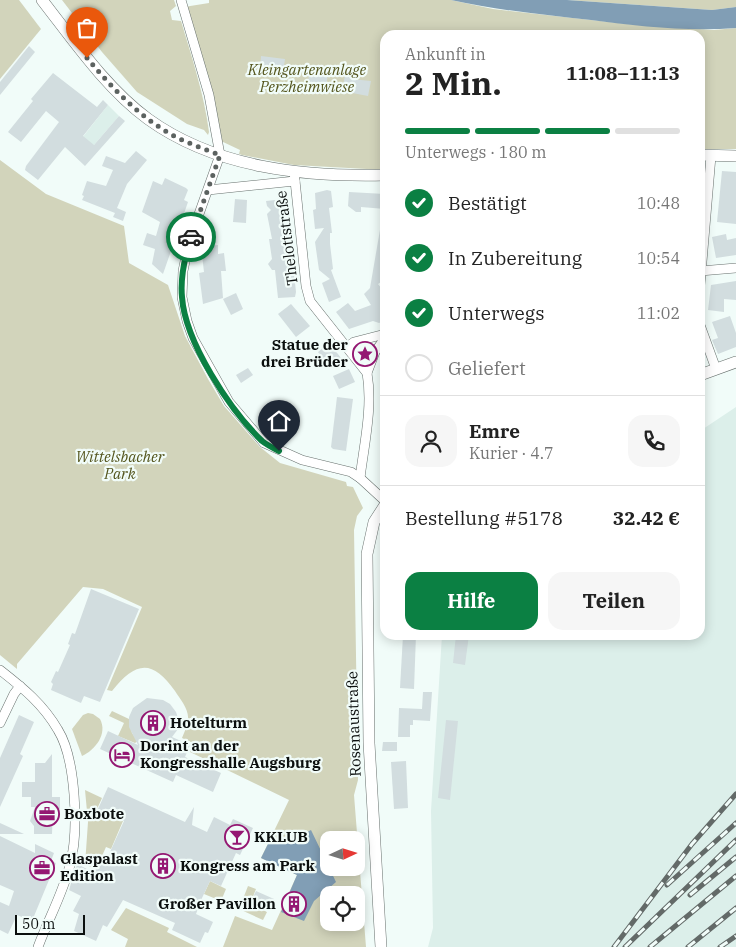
<!DOCTYPE html>
<html lang="de">
<head>
<meta charset="utf-8">
<style>
  body { margin:0; font-family:"IBM Plex Serif",serif; background:#f6f6f6; color:#222; height:100vh; display:flex; flex-direction:column; font-size:19px; white-space:nowrap }
  * { box-sizing:border-box; margin:0 }
  p { font-size:16px; color:#767676 }
  .icon { flex:none; width:28px; height:28px; fill:none; stroke:currentColor; stroke-width:2; stroke-linecap:round; stroke-linejoin:round }
  .map { position:relative; flex:1; overflow:hidden }
  .side { position:absolute; left:380px; top:30px; width:325px; height:610px; display:flex; flex-direction:column; background:#fff; border-radius:15px; box-shadow:0 2px 12px #0003 }
  .side>* { flex:none }
  .needle { width:32px; rotate:86deg }
  .fabs { position:absolute; left:320px; top:831px; display:grid; gap:10px }
  .fabs a { display:grid; place-items:center; width:45px; height:45px; border-radius:10px; background:#fff; box-shadow:0 2px 12px #0003; font-size:25px }
  .scale { position:absolute; left:15px; bottom:12px; width:70px; box-sizing:border-box; padding-left:5px; border:2px solid #0b0f0e; border-top:0; font-size:14px; line-height:18px; white-space:nowrap; color:#0b0f0e; -webkit-text-stroke:4px #f1fcf9; paint-order:stroke }
  .pin { position:absolute; display:grid; place-items:center; width:42px; height:42px; color:#fff; margin:-51px -21px; border-radius:50% 50% 50% 0; rotate:-45deg; box-shadow:0 0 5px #0007 }
  .pin .icon { rotate:45deg }
  .courier { position:absolute; display:grid; place-items:center; width:50px; height:50px; margin:-25px; border:4px solid #0b8043; border-radius:50%; background:#fff; color:#222; box-shadow:0 1px 6px #0007 }
  .headline em { font-style:normal; font-weight:800 }
  .headline div { display:flex; flex-direction:column-reverse }
  .headline { display:flex; align-items:center; justify-content:space-between; height:85px; padding:0 25px }
  h1 { font-size:32px; font-weight:800; line-height:38px }
  .bar { display:grid; grid-template-columns:repeat(4,1fr); gap:8px 5px; align-content:center; height:60px; padding:0 25px }
  .bar i { height:6px; border-radius:4px; background:#e0e0e0 }
  .bar .active { background:#0b8043 }
  .bar p { grid-column:span 4 }
  .line { display:flex; align-items:center; gap:12px; padding:0 25px; border-top:1px solid #e0e0e0 }
  .line div { flex:1 }
  .round { display:grid; place-items:center; flex:none; width:52px; height:52px; border-radius:15px; background:#f6f6f6 }
  ol { padding:0 25px; list-style:none }
  li { display:flex; align-items:center; gap:15px; height:55px }
  li p { margin-inline-start:auto }
  li .icon { padding:5px; border-radius:50%; background:#0b8043; color:#fff; stroke-width:4 }
  li:last-child { color:#767676 }
  li i { width:28px; height:28px; border:2px solid #e0e0e0; border-radius:50% }
  .button { display:flex; gap:10px; margin-top:auto; padding:10px 25px }
  .button a { flex:1; height:58px; border-radius:15px; background:#0b8043; color:#fff; font-size:20px; font-weight:800; line-height:58px; text-align:center }
  .button a+a { background:#f6f6f6; color:#222 }
  .map>svg:first-child { display:block }
</style>
</head>
<body>
<div class="map">
<svg width="736" height="947" viewBox="0 0 736 947">
  <rect width="100%" height="100%" fill="#f1fcf9"/>
  <g fill="#dcefea">
    <polygon points="108,105 119,116 80,161 71,152"/>
    <polygon points="736,407 736,947 428,947 433,928 431,811 442,635 700,635 700,431"/>
  </g>
  <g fill="#d2d4bb" fill-rule="evenodd">
    <polygon points="0,0 19,0 41,29 0,79"/>
    <path d="M62,0H174L176,6L170,11L172,20L181,21C192,58 204,94 209,132L208,135L204,130L187,124L137,92L102,52Z"/>
    <polygon points="209,0 451,0 493,9 627,24 714,30 736,28 736,149 700,149 700,35 385,35 385,170 294,165 242,155 239,154 240,150 221,141 184,7 209,3"/>
    <polygon points="567,0 736,0 736,7 712,10"/>
    <path d="M0,160L46,194L124,226L129,263L168,285L185,336L208,379L224,406L260,447L280,463L346,482L347,486L353,487L363,508L357,516L354,530L358,780L354,795L366,947H223L235,916L272,930L297,875L261,858L289,800L190,752L193,743L182,738C184,733 188,725 188,719C189,709 180,699 175,691C152,658 135,662 112,691L107,690L142,607L103,589L83,587L17,664V669L0,655ZM329,840H356V868H329ZM329,895H356V922H329Z"/>
    <polygon points="112,711 129,719 132,733 138,741 135,743 118,736 124,723 109,716"/>
    <path d="M88,713L93,714L100,719C108,734 95,750 82,756L72,729L83,715Z"/>
    <polygon points="85,790 102,798 97,809 123,821 111,849 106,847 102,856 106,858 104,862 97,858 92,867 85,865 88,822"/>
    <polygon points="210,881 226,889 221,901 204,894"/>
    <polygon points="248,886 256,889 252,899 257,901 257,907 267,912 263,920 239,909"/>
    <polygon points="126,908 169,928 167,932 197,947 125,947 128,939 111,930"/>
  </g>
  <g fill="#819eb5">
    <path d="M451,0H567L712,10L736,7V28C688,32 638,26 591,20C544,15 497,10 451,0Z"/>
    <polygon points="311,830 336,882 314,901 304,921 281,912 297,875 261,858 271,838 285,844"/>
  </g>
  <g fill="#d2dddf">
    <polygon points="29,46 35,52 0,95 0,82"/>
    <polygon points="261,56 285,59 283,72 260,70"/>
    <polygon points="310,70 328,73 326,88 307,86"/>
    <polygon points="53,73 97,107 103,100 108,105 83,136 94,145 119,116 125,121 85,166 65,147 38,180 25,170 26,166 59,122 46,111 21,142 8,132 33,101 31,99"/>
    <polygon points="345,75 352,76 351,79 371,81 368,96 342,91"/>
    <polygon points="136,151 147,160 127,184 117,208 126,212 123,221 113,217 115,213 82,200 84,196 82,195 87,181 106,186 113,170 102,166 106,156 125,163"/>
    <polygon points="722,171 736,172 736,224 717,222"/>
    <polygon points="165,178 186,188 188,190 184,200 188,202 163,274 152,264 155,249 143,245 147,233 156,236 160,222 142,212 153,181 162,185"/>
    <polygon points="327,190 331,191 333,207 329,208 332,233 330,233 330,244 333,269 331,270 341,297 329,302 322,283 330,279 319,270 315,242 324,228 315,229 313,210 316,209 315,193"/>
    <polygon points="349,192 385,194 385,209 361,207 361,212 356,212 348,206"/>
    <polygon points="235,199 247,200 246,223 233,222"/>
    <polygon points="284,199 285,204 283,207 282,213 285,235 286,235 290,263 293,263 296,292 295,297 278,298 275,270 272,270 268,264 272,259 269,239 272,239 267,214 271,210 267,206 266,201"/>
    <polygon points="381,224 385,225 385,279 378,284 385,293 381,310 384,321 379,323 373,321 349,329 336,312 348,303 355,311 371,305 364,294 370,288"/>
    <polygon points="726,234 727,240 736,238 736,255 716,258 712,237"/>
    <polygon points="218,245 218,254 224,253 226,271 221,271 223,298 203,304 199,273 204,272 202,255 210,254 209,246"/>
    <polygon points="736,281 736,300 724,299 724,312 708,310 711,285"/>
    <polygon points="236,293 243,309 231,315 223,299"/>
    <polygon points="291,304 310,326 296,337 278,314"/>
    <polygon points="730,316 736,333 736,347 718,354 712,340 718,338 712,322"/>
    <polygon points="326,345 329,348 331,345 341,358 327,369 317,357 320,355 318,352"/>
    <polygon points="248,368 253,375 241,383 236,375"/>
    <polygon points="349,369 355,382 339,389 333,376"/>
    <polygon points="337,397 353,399 346,451 333,449 331,447"/>
    <polygon points="91,589 139,609 100,702 84,696 81,703 51,690 53,684 51,682 56,671 58,672 70,645 68,644 72,633 75,634"/>
    <polygon points="403,635 416,635 414,689 400,688"/>
    <polygon points="456,635 469,635 465,665 453,663"/>
    <polygon points="423,692 432,692 430,721 413,720 413,725 410,725 410,737 398,737 399,708 422,709"/>
    <polygon points="147,698 163,700 170,704 176,712 179,721 178,729 172,737 190,745 185,757 221,773 213,792 176,775 173,782 100,749 108,731 138,745 129,727 129,717 133,708"/>
    <polygon points="19,715 34,722 20,754 23,756 0,807 0,758"/>
    <polygon points="446,720 458,721 450,800 438,798"/>
    <polygon points="383,742 397,742 397,751 382,751"/>
    <polygon points="52,754 52,797 60,797 60,809 53,809 52,834 34,834 34,826 30,821 35,807 31,807 31,797 22,797 22,782 35,782 35,763 45,763"/>
    <polygon points="406,761 408,808 394,809 391,762"/>
    <polygon points="108,787 185,822 194,807 192,825 207,832 214,817 230,825 233,819 253,828 240,855 236,853 221,886 210,881 202,898 196,914 213,922 208,933 205,932 200,943 172,930 175,923 123,900 107,927 103,925 96,941 74,931 79,914 73,911 81,896 69,890 77,864 93,872 98,860 105,863 124,821 98,809"/>
    <polygon points="0,823 24,834 0,834"/>
    <polygon points="0,836 35,853 35,844 54,853 51,861 56,863 32,921 17,915 8,934 0,930 0,902 9,906 14,891 0,885"/>
    <polygon points="256,891 274,899 269,911 258,906 257,901 252,899"/>
  </g>
  <g fill="none" stroke-linecap="round" stroke-linejoin="round">
    <defs>
      <g id="street">
        <polyline points="181,0 209,95 220,155 189,242 183,271 182,297 187,321 193,338 229,402 264,443 302,460 351,472 360,478 385,501"/>
        <path d="M294,171L306,286L310,301L367,373C373,407 364,445 360,478"/>
        <polyline points="208,190 295,181"/>
        <polyline points="700,271 736,268"/>
        <polyline points="700,285 711,156"/>
        <polyline points="700,325 716,369"/>
        <polyline points="347,347 354,342 385,334"/>
        <polyline points="367,373 375,352 385,338"/>
        <path d="M0,670C23,688 43,704 58,730C76,759 79,832 70,865C63,893 48,920 38,947"/>
        <polyline points="0,723 14,694 20,686"/>
      </g>
      <g id="secondary">
        <path d="M42,0C74,41 106,88 148,119C216,168 304,177 385,175"/>
        <polyline points="700,155 736,156"/>
        <polyline points="700,375 736,362"/>
        <polyline points="381,947 369,743 367,554 374,522 385,505"/>
      </g>
    </defs>
    <use href="#street" stroke="#68716e" stroke-width="10"/>
    <use href="#secondary" stroke="#68716e" stroke-width="12"/>
    <use href="#street" stroke="#fff" stroke-width="9"/>
    <use href="#secondary" stroke="#fff" stroke-width="11"/>
    <defs>
      <g id="rail">
        <polyline points="667,885 736,823"/>
        <polyline points="690,895 736,857"/>
        <polyline points="614,947 692,844 736,794"/>
        <polyline points="625,947 736,840"/>
        <polyline points="650,947 736,876"/>
        <polyline points="688,947 736,908"/>
        <polyline points="720,947 736,936"/>
      </g>
    </defs>
    <use href="#rail" stroke="#636a68" stroke-width="5"/>
    <use href="#rail" stroke="#f1fcf9" stroke-width="3" stroke-dasharray="9" stroke-linecap="butt"/>
  </g>
  <g fill="none" stroke-linecap="round" stroke-linejoin="round">
    <path stroke="#5c6260" stroke-width="5" stroke-dasharray="0 9" d="M87,58C113,89 143,121 180,139C193,145 207,150 220,155L191,237"/>
    <path stroke="#0b8043" stroke-width="6" d="M191,237C185,256 180,277 182,297C185,342 230,410 262,441C267,445 273,448 279,451"/>
  </g>
  <defs>
    <symbol id="sight-ring" viewBox="-11 -11 22 22"><circle r="9.5" fill="#f1fcf9" stroke="#941772" stroke-width="1.5"/><path d="M0-6L1.8-2.2L6-1.7L2.9 1.2L3.7 5.4L0 3.3L-3.7 5.4L-2.9 1.2L-6-1.7L-1.8-2.2Z" fill="#941772"/></symbol>
    <symbol id="building-ring" viewBox="-11 -11 22 22"><circle r="9.5" fill="#f1fcf9" stroke="#941772" stroke-width="1.5"/><path d="M-4-6H4V6H1V3H-1V6H-4ZM-2.5-4.3h1.7v1.8h-1.7ZM.8-4.3h1.7v1.8H.8ZM-2.5-1h1.7V.8h-1.7ZM.8-1h1.7V.8H.8Z" fill="#941772"/></symbol>
    <symbol id="hotel-ring" viewBox="-11 -11 22 22"><circle r="9.5" fill="#f1fcf9" stroke="#941772" stroke-width="1.5"/><path d="M-6-4.5h1.5V1H6V5H4.5V3h-9V5H-6ZM-4 0a1.8 1.8 0 1 1 3.6 0ZM.5 0V-2.5h3Q6-2.5 6 0Z" fill="#941772"/></symbol>
    <symbol id="office-ring" viewBox="-11 -11 22 22"><circle r="9.5" fill="#f1fcf9" stroke="#941772" stroke-width="1.5"/><path d="M-6-3h4V-5.5h4V-3h4V5H-6ZM-1-4.5V-3h2v-1.5ZM-6 0V1H6V0Z" fill="#941772"/></symbol>
    <symbol id="bar-ring" viewBox="-11 -11 22 22"><circle r="9.5" fill="#f1fcf9" stroke="#941772" stroke-width="1.5"/><path d="M-6-5H6L.8 .8V4.5H3.5V6h-7V4.5H-.8V.8Z" fill="#941772"/></symbol>
  </defs>
  <g fill-rule="evenodd">
    <use href="#sight-ring" x="351" y="340" width="28" height="28"/>
    <use href="#building-ring" x="139" y="709" width="28" height="28"/>
    <use href="#hotel-ring" x="108" y="741" width="28" height="28"/>
    <use href="#office-ring" x="33" y="800" width="28" height="28"/>
    <use href="#bar-ring" x="223" y="823" width="28" height="28"/>
    <use href="#building-ring" x="149" y="852" width="28" height="28"/>
    <use href="#office-ring" x="28" y="854" width="28" height="28"/>
    <use href="#building-ring" x="280" y="890" width="28" height="28"/>
  </g>
  <g text-anchor="middle" stroke-width="4.5" stroke-linejoin="round" paint-order="stroke">
    <g font-size="15" font-style="italic" fill="#54551d" stroke="#f1fcf9">
      <text x="307" y="75">Kleingartenanlage<tspan x="307" dy="17">Perzheimwiese</tspan></text>
      <text x="120" y="462">Wittelsbacher<tspan x="120" dy="17">Park</tspan></text>
    </g>
    <g font-size="15" fill="#0b0f0e" stroke="#f1fcf9">
      <text transform="translate(287 238) rotate(-97)" y="5">Thelottstraße</text>
      <text transform="translate(354 724) rotate(-92)" y="5">Rosenaustraße</text>
    </g>
    <g font-size="15" font-weight="bold" fill="#0b0f0e" stroke="#f1fcf9" text-anchor="start">
      <text x="348" y="350" text-anchor="end">Statue der<tspan x="348" dy="17">drei Brüder</tspan></text>
      <text x="170" y="728">Hotelturm</text>
      <text x="140" y="751">Dorint an der<tspan x="140" dy="17">Kongresshalle Augsburg</tspan></text>
      <text x="64" y="819">Boxbote</text>
      <text x="254" y="842">KKLUB</text>
      <text x="60" y="864">Glaspalast<tspan x="60" dy="17">Edition</tspan></text>
      <text x="180" y="871">Kongress am Park</text>
      <text x="276" y="909" text-anchor="end">Großer Pavillon</text>
    </g>
  </g>
</svg>
<div class="fabs">
<a><svg class="needle" viewBox="-14 -14 28 28"><path d="M0-13l5 13h-10z" fill="#e53935"/><path d="M0 13l5-13h-10z" fill="#767676"/></svg></a>
<a><svg class="icon" aria-label="locate" viewBox="0 0 24 24"><circle cx="12" cy="12" r="6"/><path d="M12 2v4M12 18v4M2 12h4M18 12h4"/></svg></a>
</div>
<div class="scale">50 m</div>
<div class="pin" style="left:87px;top:58px;background:#ea580c"><svg class="icon" aria-label="bag" viewBox="0 0 24 24"><path d="M5 8h14l-1 12H6zM9 8a3 3 0 0 1 6 0"/></svg></div>
<div class="pin" style="left:279px;top:451px;background:#1f2937"><svg class="icon" aria-label="home" viewBox="0 0 24 24"><path d="M3 11l9-7 9 7M6 9v11h12V9"/></svg></div>
<div class="courier" style="left:191px;top:237px"><svg class="icon" aria-label="car" viewBox="0 0 24 24"><path d="M5 17H2v-5l4-1 3-4h7l3 4 3 1v5h-3M9 17h6M6 11h13"/><circle cx="7" cy="17" r="2"/><circle cx="17" cy="17" r="2"/></svg></div>
<section class="side">
<div class="headline"><div><h1>2 Min.</h1><p>Ankunft in</p></div><em>11:08–11:13</em></div>
<div class="bar"><i class="active"></i><i class="active"></i><i class="active"></i><i></i><p>Unterwegs · 180 m</p></div>
<ol>
<li><svg class="icon" aria-label="check" viewBox="0 0 24 24"><path d="M5 12l5 5 9-10"/></svg>Bestätigt<p>10:48</p></li>
<li><svg class="icon" aria-label="check" viewBox="0 0 24 24"><path d="M5 12l5 5 9-10"/></svg>In Zubereitung<p>10:54</p></li>
<li><svg class="icon" aria-label="check" viewBox="0 0 24 24"><path d="M5 12l5 5 9-10"/></svg>Unterwegs<p>11:02</p></li>
<li><i></i>Geliefert</li>
</ol>
<div class="line" style="height:90px"><a class="round"><svg class="icon" aria-label="person" viewBox="0 0 24 24"><circle cx="12" cy="8" r="4"/><path d="M4 21q1-7 8-7t8 7"/></svg></a><div><b>Emre</b><p>Kurier · 4.7</p></div><a class="round"><svg class="icon" aria-label="phone" viewBox="0 0 24 24"><path d="M5 4h4l2 5-3 2q2 4 5 5l2-3 5 2v4C11 20 4 13 5 4z"/></svg></a></div>
<div class="line" style="height:65px"><div>Bestellung #5178</div><b>32.42 €</b></div>
<div class="button"><a>Hilfe</a><a>Teilen</a></div>
</section>
</div>
</body>
</html>
